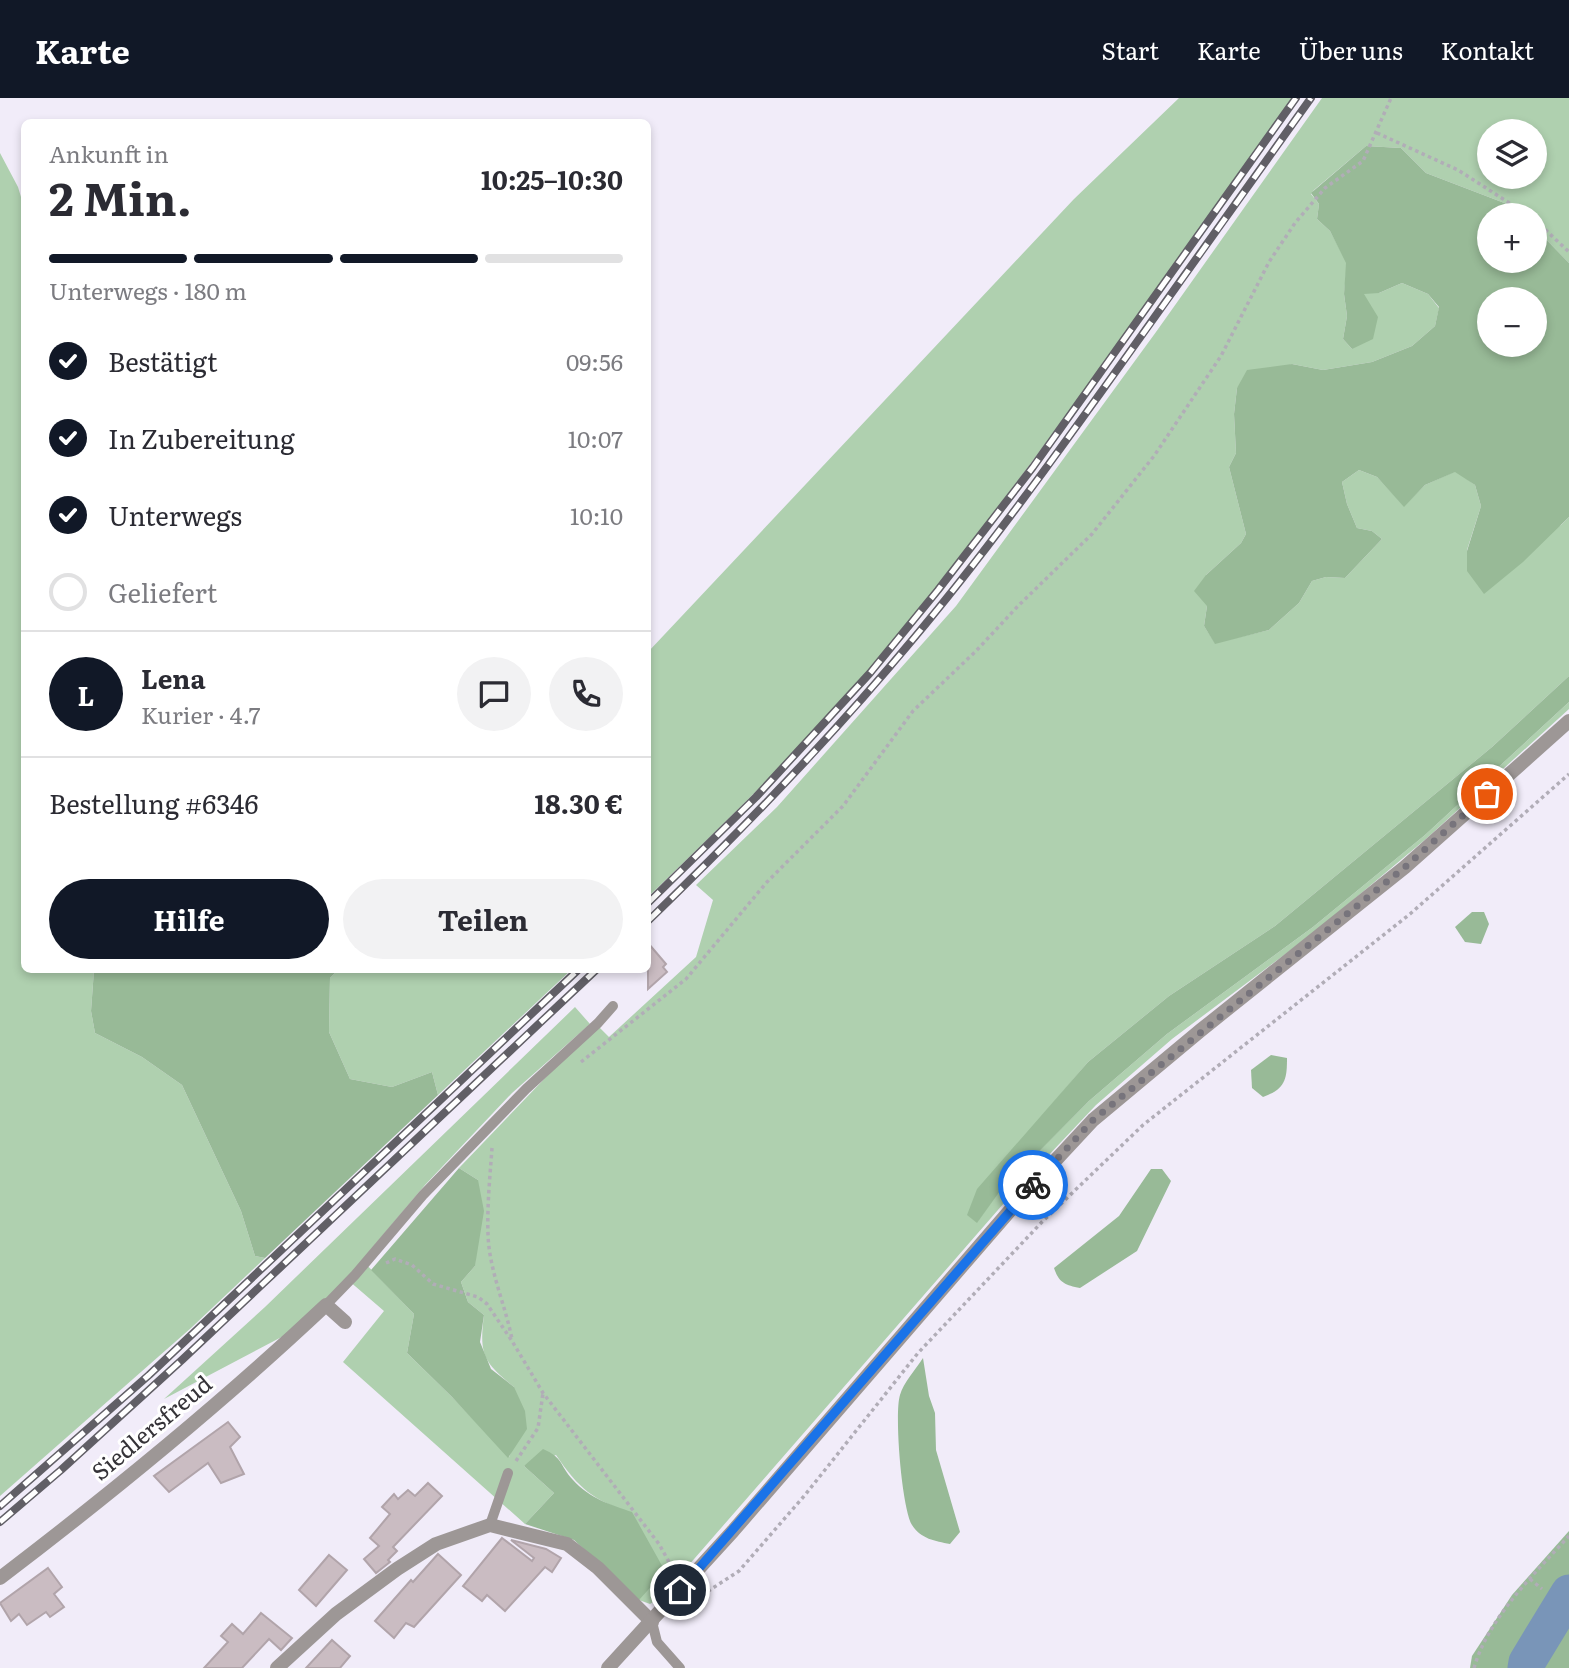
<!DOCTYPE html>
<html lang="de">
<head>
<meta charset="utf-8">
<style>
  body { margin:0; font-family:Literata,serif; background:#f2f2f3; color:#2b2b33; height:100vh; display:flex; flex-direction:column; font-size:26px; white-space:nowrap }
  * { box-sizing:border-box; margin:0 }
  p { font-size:23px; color:#7c7c81 }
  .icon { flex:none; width:38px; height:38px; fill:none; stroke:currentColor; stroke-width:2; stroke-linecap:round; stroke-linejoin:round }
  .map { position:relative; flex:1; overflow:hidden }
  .details { position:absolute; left:21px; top:21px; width:630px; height:854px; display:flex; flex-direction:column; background:#fff; border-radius:10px; box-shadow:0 4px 10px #0003 }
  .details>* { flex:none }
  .buttons { position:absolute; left:1477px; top:21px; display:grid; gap:14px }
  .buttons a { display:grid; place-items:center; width:70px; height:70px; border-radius:50%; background:#fff; box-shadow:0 4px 10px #0003; font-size:35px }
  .pin { position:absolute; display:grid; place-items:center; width:60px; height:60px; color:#fff; margin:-30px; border:4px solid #fff; border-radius:50%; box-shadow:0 2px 7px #0007 }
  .courier { position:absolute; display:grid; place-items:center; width:70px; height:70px; margin:-35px; border:5px solid #1a73e8; border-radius:50%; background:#fff; color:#222; box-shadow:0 2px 9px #0007 }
  .headline em { font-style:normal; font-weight:700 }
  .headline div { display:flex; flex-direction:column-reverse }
  .headline { display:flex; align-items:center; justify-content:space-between; height:119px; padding:0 28px }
  h1 { font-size:46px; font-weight:700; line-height:52px }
  .bar { display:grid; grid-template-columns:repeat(4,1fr); gap:10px 7px; align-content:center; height:84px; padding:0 28px }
  .bar i { height:9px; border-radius:5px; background:#e1e1e2 }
  .bar .current { background:#111827 }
  .bar p { grid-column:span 4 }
  .line { display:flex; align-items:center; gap:18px; padding:0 28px; border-top:2px solid #e1e1e2 }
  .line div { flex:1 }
  .round { display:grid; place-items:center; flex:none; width:74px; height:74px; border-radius:37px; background:#f2f2f3 }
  ol { padding:0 28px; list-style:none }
  li { display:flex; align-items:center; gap:21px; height:77px }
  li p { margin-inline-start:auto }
  li .icon { padding:7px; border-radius:50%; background:#111827; color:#fff; stroke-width:4 }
  li:last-child { color:#7c7c81 }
  li i { width:38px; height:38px; border:4px solid #e1e1e2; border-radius:50% }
  .primary-button { display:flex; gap:14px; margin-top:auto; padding:14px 28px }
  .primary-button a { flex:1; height:80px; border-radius:42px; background:#111827; color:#fff; font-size:28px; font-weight:700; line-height:80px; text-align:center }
  .primary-button a+a { background:#f2f2f3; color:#2b2b33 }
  header { display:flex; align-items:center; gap:42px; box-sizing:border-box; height:98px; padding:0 35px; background:#111827; color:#fff }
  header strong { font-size:33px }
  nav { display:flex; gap:38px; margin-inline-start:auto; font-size:24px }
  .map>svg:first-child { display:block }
</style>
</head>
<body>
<header>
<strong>Karte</strong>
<nav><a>Start</a><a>Karte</a><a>Über uns</a><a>Kontakt</a></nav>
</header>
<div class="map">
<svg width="1569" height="1570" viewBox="0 0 1569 1570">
  <rect width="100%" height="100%" fill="#f1ecf9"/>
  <g fill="#afd0af" fill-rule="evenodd">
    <path d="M1179,0H1292C1214,110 1137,220 1058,328C988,424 917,519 838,607C778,674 713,736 648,799V554L1074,101Z"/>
    <path d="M1322,0H1569V165L1535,130V117H1520L1507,106L1426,75L1401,50L1366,48L1314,92L1311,96L1319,106L1317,121L1330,133L1347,165L1344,196L1347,218L1343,241L1352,251L1364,195H1379L1402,185L1428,196L1439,210L1435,228L1412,248L1372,264L1323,272L1292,266L1237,290L1234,316L1236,355L1229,369L1246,436L1241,445L1206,477L1207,508L1204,528L1215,545L1269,532L1299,505L1312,483L1326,479L1345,480L1382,441L1372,433L1357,430L1347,406L1342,384L1359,372L1377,379L1404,408L1425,387L1456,373L1475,387L1481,408L1467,452V473L1561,427L1569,419V578L1492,649L1275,828L1169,898L1088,964L1042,1018L968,1117L977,1124L999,1093L1089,1003L1167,936L1313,829L1425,737L1569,604V611L1427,740L1316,833L1172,941L1096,1007L1011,1097L661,1499L650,1506L639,1502L632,1415C593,1402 579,1391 556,1357L524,1368L554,1395L525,1426L343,1264L384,1213L348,1182L293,1233L164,1301L265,1209L575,909L590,926L512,995L425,1087L362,1162L414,1216L407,1255L452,1299L509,1359L513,1350L514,1289C483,1264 479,1256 484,1217L468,1204L461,1184L475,1168L478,1082L459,1070L574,950L599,929L609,939L696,859L713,802L696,787L777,709L956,508L1156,234ZM1489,33H1535V79H1489Z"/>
    <polygon points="0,55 18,89 24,109 24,872 94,872 91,913 95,935 142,959 182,987 241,1113 255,1158 265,1160 191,1230 0,1398"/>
    <polygon points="338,872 571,872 438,997 432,974 392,989 350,981 329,934 330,880"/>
  </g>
  <g fill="#98ba97" fill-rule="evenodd">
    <path d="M1366,48L1401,50L1426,75L1507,106L1520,117H1489V163H1535V130L1569,165V419L1523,464L1484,496L1467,473V453L1481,408L1475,387L1455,374L1425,387L1404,409L1377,379L1359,372L1342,384L1347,406L1357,430L1372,433L1382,441L1345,480L1326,479L1312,483L1299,505L1269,532L1215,546L1204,528L1207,508L1194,493L1206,477L1241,445L1246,436L1229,369L1236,355L1234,316L1237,290L1247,272L1292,266L1323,272L1372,264L1412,248L1435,228L1439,209L1428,196L1402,185L1379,195L1364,196L1378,219L1373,241L1352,251L1343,241L1347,218L1344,196L1346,165L1330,133L1317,121L1319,106L1311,95ZM1535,201V247H1489V201Z"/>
    <polygon points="1569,578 1569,604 1425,737 1313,829 1167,936 1089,1003 1000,1093 977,1125 967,1117 977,1091 1088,964 1169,898 1275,828 1492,649"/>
    <polygon points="1472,814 1484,814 1489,826 1481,846 1465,844 1455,829"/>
    <polygon points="94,872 338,872 330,880 329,934 350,981 392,989 432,974 438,997 265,1160 255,1158 241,1113 182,987 142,959 95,935 91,913"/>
    <path d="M1271,957L1287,960C1287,982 1285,991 1263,999L1252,990L1251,972Z"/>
    <polygon points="459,1070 478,1082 484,1113 475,1168 461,1184 468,1204 484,1217 480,1244 491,1271 514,1289 525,1313 527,1331 508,1360 452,1299 407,1255 414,1216 371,1172"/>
    <path d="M1151,1071H1162L1171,1083L1137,1153L1080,1190C1065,1187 1059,1185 1054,1170L1119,1118Z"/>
    <path d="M923,1260L929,1298L935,1315L936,1352L960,1434L950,1446C935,1443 921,1441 912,1427C902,1411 894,1316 900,1297C903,1285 916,1271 923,1260Z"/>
    <path d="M543,1351C564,1360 559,1367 573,1382C589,1400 611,1407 632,1414L665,1473L639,1502L574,1442L525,1426L554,1395L524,1368Z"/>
    <polygon points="1569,1433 1569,1570 1470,1570 1472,1558 1512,1497"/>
  </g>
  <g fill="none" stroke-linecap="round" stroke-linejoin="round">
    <polyline stroke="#7995b8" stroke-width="37" points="1526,1570 1527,1564 1569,1495"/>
  </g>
  <g fill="#cabcc2" stroke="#b1a4aa" stroke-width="2">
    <polygon points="648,845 666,866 663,869 667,874 648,891"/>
    <polygon points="228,1324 240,1339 230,1349 244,1376 221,1385 208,1365 169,1394 154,1378"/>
    <polygon points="428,1385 442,1398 393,1449 397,1453 388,1462 390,1464 376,1475 364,1461 379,1448 370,1440 390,1416 382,1409 394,1396 398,1401 408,1392 415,1398"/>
    <polygon points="502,1440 532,1463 534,1460 511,1442 546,1451 561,1460 552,1474 545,1469 505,1513 487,1497 482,1503 463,1488"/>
    <polygon points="438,1456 461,1477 414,1529 406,1525 394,1540 375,1523 411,1482 413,1484"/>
    <polygon points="329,1457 347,1472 316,1508 299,1492"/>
    <polygon points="48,1470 62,1489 54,1496 64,1509 50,1519 46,1514 27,1527 19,1516 11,1523 0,1505"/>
    <polygon points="261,1515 292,1540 281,1552 269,1541 242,1570 204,1570 228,1544 221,1538 232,1526 243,1536"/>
    <polygon points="332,1542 350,1558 340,1570 306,1570"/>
  </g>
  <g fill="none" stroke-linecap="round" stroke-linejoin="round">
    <g stroke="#b1adb7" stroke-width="3.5" stroke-dasharray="3.5 3.5" stroke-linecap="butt">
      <polyline points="1377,35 1458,72 1528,117"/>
      <polyline points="1535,122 1569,154"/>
      <polyline points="581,964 686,881 767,784 843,708 913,613 976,553 1018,508 1092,436 1154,358 1221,258 1269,164 1295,125 1325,90 1363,63 1391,0"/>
      <path d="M492,1050C490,1078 487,1108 488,1136C489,1172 505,1206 512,1241"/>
      <polyline points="386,1165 395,1161 412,1167 433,1186 478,1199 487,1206 512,1243 543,1295 659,1446 674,1473"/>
      <polyline points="516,1363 538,1330 543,1295"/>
      <polyline points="1530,1481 1542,1491"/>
      <polyline points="696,1501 739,1473 805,1397 918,1255 1042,1124 1143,1027 1410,816 1569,676"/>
      <path d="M1474,1570C1488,1520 1535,1475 1569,1438"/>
    </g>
    <g stroke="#9d9796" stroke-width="10">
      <polyline points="326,1207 355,1177 423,1097 526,991 598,925 613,908"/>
      <polyline points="490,1427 508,1375"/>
      <polyline points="652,1524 657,1544 680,1570"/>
    </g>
    <g stroke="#9d9796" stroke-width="14">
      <path d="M0,1480C113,1394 223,1304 326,1207L345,1224"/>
      <polyline points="277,1570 336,1516 397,1471 436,1446 490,1427 567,1446 598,1470 652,1524"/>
    </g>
    <polyline stroke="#9d9796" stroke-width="14" points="608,1570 733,1433 1026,1094 1093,1022 1201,932 1405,769 1569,623"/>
    <defs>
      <g id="rail">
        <polyline points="648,805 756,699 870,575 938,492 1033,369 1296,0"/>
        <path d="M648,823C741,733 831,640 914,540C981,460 1043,375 1104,290C1173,194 1242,97 1311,0"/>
        <polyline points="0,1408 149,1277 578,872"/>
        <polyline points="0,1424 61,1372 183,1261 596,872"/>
      </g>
    </defs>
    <use href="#rail" stroke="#615f66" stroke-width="8"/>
    <use href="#rail" stroke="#fff" stroke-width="5" stroke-dasharray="16" stroke-linecap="butt"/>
  </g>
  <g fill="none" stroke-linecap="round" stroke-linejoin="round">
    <polyline stroke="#77747c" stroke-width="7" stroke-dasharray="0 12.6" points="1033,1087 1093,1022 1405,769 1487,696"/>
    <polyline stroke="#1a73e8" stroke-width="9" points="680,1492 1033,1087"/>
  </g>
  <g text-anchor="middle" stroke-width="6" stroke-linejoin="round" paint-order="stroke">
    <g font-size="23" fill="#353338" stroke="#fff">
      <text transform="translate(152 1330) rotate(-40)" y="8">Siedlersfreud</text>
    </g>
  </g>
</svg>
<div class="buttons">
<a><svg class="icon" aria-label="layers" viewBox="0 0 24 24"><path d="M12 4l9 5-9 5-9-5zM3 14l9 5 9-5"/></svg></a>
<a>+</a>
<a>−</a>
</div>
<div class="pin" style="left:1487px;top:696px;background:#ea580c"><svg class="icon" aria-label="bag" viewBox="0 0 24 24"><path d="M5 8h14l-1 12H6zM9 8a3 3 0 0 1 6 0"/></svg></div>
<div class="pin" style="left:680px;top:1492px;background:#1f2937"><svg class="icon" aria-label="home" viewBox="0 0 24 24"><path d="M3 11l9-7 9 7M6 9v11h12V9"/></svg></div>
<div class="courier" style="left:1033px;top:1087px"><svg class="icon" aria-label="bike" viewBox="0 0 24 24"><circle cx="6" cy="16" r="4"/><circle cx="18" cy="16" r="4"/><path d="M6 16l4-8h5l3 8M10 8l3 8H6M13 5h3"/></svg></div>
<section class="details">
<div class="headline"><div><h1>2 Min.</h1><p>Ankunft in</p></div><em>10:25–10:30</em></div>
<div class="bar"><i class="current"></i><i class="current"></i><i class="current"></i><i></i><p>Unterwegs · 180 m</p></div>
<ol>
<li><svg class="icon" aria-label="check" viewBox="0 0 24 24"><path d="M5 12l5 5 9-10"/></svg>Bestätigt<p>09:56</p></li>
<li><svg class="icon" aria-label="check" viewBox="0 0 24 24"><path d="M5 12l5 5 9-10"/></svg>In Zubereitung<p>10:07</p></li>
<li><svg class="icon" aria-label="check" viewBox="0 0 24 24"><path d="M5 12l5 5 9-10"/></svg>Unterwegs<p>10:10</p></li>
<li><i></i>Geliefert</li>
</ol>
<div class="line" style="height:126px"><b class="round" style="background:#111827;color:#fff">L</b><div><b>Lena</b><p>Kurier · 4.7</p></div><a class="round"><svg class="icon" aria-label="chat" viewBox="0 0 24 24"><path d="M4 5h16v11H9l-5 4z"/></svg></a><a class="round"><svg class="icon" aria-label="phone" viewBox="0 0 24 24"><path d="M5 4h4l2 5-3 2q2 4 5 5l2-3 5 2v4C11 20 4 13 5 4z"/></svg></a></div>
<div class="line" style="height:91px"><div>Bestellung #6346</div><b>18.30 €</b></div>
<div class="primary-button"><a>Hilfe</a><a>Teilen</a></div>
</section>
</div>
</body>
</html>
